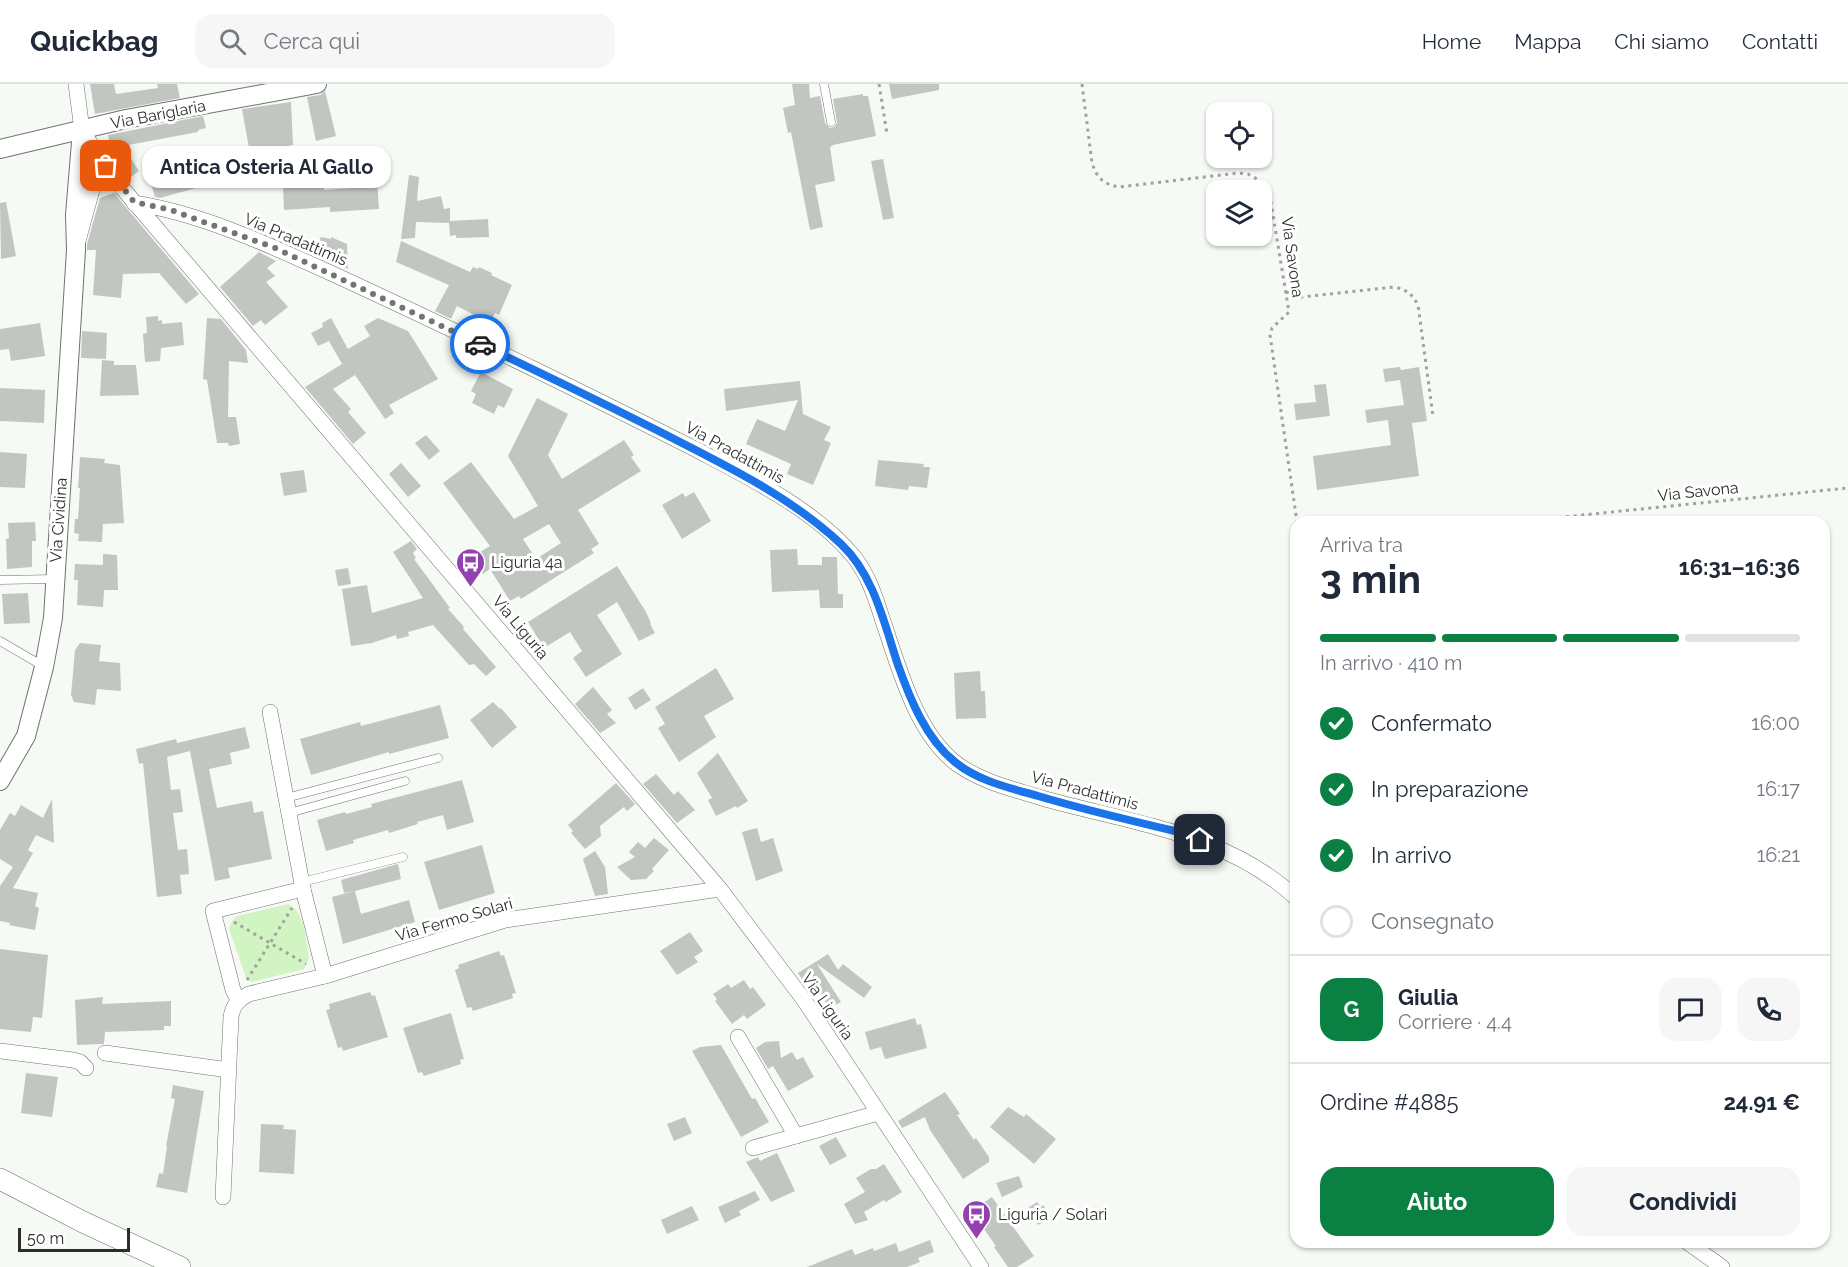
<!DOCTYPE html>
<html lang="it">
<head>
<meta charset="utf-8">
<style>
  body { margin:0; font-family:Raleway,sans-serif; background:#f6f6f7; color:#1f2937; height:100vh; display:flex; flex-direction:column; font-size:22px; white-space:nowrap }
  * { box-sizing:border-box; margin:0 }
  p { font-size:20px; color:#747a83 }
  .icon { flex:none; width:33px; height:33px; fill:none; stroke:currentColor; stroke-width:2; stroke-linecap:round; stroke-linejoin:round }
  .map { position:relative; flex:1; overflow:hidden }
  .side { position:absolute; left:1290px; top:432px; width:540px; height:732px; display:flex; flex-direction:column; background:#fff; border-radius:18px; box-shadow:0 2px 4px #0004 }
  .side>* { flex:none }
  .tools { position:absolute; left:1206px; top:18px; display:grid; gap:12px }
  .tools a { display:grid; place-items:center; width:66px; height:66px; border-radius:12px; background:#fff; box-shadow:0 2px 4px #0004; font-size:30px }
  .scale { position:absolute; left:18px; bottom:15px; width:112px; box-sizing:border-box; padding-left:6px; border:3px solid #2d2e2c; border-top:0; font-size:16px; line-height:21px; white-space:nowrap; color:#2d2e2c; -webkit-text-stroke:4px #fff; paint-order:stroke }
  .pin { position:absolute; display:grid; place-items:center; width:51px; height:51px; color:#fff; margin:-26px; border-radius:12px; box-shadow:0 3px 9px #0006 }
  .courier { position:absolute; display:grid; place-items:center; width:60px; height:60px; margin:-30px; border:4px solid #1a73e8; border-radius:50%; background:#fff; color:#222; box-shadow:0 2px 8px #0007 }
  .bubble { position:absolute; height:42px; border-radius:18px; background:#fff; box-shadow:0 2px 4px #0004; font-size:20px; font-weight:700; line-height:42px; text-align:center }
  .summary em { font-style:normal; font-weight:700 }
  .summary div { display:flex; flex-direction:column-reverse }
  .summary { display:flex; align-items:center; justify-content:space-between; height:102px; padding:0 30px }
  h1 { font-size:39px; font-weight:700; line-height:45px }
  .bar { display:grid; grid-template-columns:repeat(4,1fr); gap:9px 6px; align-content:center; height:72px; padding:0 30px }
  .bar i { height:8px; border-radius:4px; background:#e0e1e3 }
  .bar .current { background:#0b8043 }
  .bar p { grid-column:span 4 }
  .line { display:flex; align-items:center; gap:15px; padding:0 30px; border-top:2px solid #e0e1e3 }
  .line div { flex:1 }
  .round { display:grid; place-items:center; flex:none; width:63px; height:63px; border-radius:18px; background:#f6f6f7 }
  ol { padding:0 30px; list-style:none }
  li { display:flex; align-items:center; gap:18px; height:66px }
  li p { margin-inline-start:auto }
  li .icon { padding:6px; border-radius:50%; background:#0b8043; color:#fff; stroke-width:4 }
  li:last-child { color:#747a83 }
  li i { width:33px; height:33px; border:3px solid #e0e1e3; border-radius:50% }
  .action { display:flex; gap:12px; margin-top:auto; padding:12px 30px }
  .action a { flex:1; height:69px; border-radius:18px; background:#0b8043; color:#fff; font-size:24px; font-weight:700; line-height:69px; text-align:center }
  .action a+a { background:#f6f6f7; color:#1f2937 }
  header { display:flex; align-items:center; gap:36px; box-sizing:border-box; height:84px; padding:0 30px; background:#fff; border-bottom:2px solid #e0e1e3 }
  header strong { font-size:28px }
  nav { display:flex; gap:33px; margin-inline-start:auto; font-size:21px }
  .search { width:420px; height:54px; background:#f6f6f7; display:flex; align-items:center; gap:15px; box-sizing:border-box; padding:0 21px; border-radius:18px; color:#747a83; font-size:22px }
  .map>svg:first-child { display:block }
</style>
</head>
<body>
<header>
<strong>Quickbag</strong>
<div class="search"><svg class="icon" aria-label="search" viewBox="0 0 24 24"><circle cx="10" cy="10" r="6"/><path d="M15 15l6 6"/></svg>Cerca qui</div>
<nav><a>Home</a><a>Mappa</a><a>Chi siamo</a><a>Contatti</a></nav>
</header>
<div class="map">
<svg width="1848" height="1183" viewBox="0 0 1848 1183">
  <rect width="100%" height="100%" fill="#f6faf5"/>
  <path fill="#d1f4c2" d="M288,820C305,826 306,858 309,874L304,885L252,898L247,896L229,845L232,837L237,832Z"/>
  <g fill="#c2c6c0" fill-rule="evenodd">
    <polygon points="90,0 114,0 116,10 158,4 157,0 177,0 180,14 95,30"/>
    <polygon points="792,0 809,0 810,14 820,12 825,39 830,44 834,43 837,39 833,15 863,10 863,12 868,12 876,52 833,61 830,63 835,97 815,101 823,143 810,146 791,48 788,49 783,24 795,21"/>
    <polygon points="889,0 939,0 939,6 892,15"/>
    <polygon points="325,7 336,52 316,57 307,13 320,11"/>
    <polygon points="291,18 293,61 263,67 266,82 238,87 239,90 196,104 160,114 155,113 150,96 249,72 250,70 242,25"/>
    <polygon points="203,32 206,44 198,46 198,48 123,62 139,87 128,95 113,75 108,51"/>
    <polygon points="883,75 894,134 883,136 871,77"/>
    <polygon points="409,91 419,93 417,117 441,112 444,125 450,124 450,137 488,135 489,153 456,154 456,151 450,152 449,139 416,138 415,154 401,155"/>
    <polygon points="377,96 379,125 330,128 330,123 284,126 283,102 324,100 324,106 365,103 365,97"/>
    <polygon points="114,109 199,210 186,220 159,189 123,190 121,214 93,211 96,166 87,166 87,160 100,114"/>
    <polygon points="6,118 16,172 1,175 0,119"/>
    <polygon points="321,153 331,155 331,153 347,160 348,185 314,170"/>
    <polygon points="401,157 470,188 473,183 478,185 479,183 492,189 491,191 512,201 499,231 495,229 490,239 457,222 451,235 435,227 449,201 396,178"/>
    <polygon points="259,168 276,177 267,184 275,192 266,198 288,223 265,241 261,236 253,242 220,203"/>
    <polygon points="158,232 158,237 162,236 162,240 182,238 184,261 161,264 160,277 145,278 143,250 147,249 146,233"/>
    <polygon points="207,234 221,235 246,266 248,279 229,277 228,333 236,333 240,360 229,362 228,359 217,359 207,296 203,295"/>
    <polygon points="331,234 348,265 370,252 364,242 378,234 408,247 438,295 389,321 394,329 385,335 355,291 333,305 351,325 348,328 366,349 353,360 305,303 342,280 329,257 318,262 311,249 323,243 322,239"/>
    <polygon points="40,239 45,272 11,277 9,265 0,266 0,245"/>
    <polygon points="82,247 107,249 106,275 81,274"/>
    <polygon points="102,276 114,277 114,281 136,281 139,311 100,312"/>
    <polygon points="1400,283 1401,286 1419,283 1427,337 1412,339 1419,392 1317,406 1313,372 1391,361 1388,336 1367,339 1365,326 1404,321 1400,296 1385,298 1383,285"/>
    <polygon points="481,288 513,305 504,324 498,321 494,330 472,319 476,310 471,307"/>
    <polygon points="800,297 803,330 831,343 824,356 831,359 813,401 787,390 791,380 746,360 757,335 785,347 798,316 726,327 724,305"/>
    <polygon points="1326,300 1330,332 1296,336 1294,320 1316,318 1314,301"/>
    <polygon points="0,304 45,306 44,339 0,337"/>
    <path d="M537,314L568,330L548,371L562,395L624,356L634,371L631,373L641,387L578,426L599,460L591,465L594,469L521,515L519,512L510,517L490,485L483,490L470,474L490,462L443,399L471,378L514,435L538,422L508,372ZM549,440L561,459L536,475L523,455Z"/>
    <polygon points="426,351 440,367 429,376 415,359"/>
    <polygon points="0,368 27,370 25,404 0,403"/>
    <polygon points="80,373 105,375 104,379 120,381 124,439 103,440 102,458 78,457 79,450 74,449 75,435 78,435 80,404 78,404"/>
    <polygon points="878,376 924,380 923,383 930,383 927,404 909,402 908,406 875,402"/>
    <polygon points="401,379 421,402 408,413 389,390"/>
    <polygon points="304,386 307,408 284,412 280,389"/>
    <polygon points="694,408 711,437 682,455 662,421 683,409 685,413"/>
    <polygon points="35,438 36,457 32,457 32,483 7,485 6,455 9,454 8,439"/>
    <polygon points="411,457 417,465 413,469 416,474 414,475 450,524 448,525 464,543 463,545 496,583 486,592 474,580 469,581 433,541 408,548 409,552 397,555 396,551 372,559 351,562 342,505 367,501 372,529 423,514 393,468"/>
    <polygon points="797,465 798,481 822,481 822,473 837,473 838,510 843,510 843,524 820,524 819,506 772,508 770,466"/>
    <polygon points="103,470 117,471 118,506 104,506 103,523 77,521 78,496 74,496 75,480 103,481"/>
    <polygon points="617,482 646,528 651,539 650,540 655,549 639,557 617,518 597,531 622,570 586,593 573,574 582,567 570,548 544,564 528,538"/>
    <polygon points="348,484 351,500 338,502 335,486"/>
    <polygon points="28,509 30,539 4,540 2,510"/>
    <polygon points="80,559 101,561 99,577 120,579 121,607 97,605 95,621 74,618 71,611 75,566"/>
    <polygon points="716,584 734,615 704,632 716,653 679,678 658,644 665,640 655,623"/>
    <polygon points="980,587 981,607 985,607 986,634 956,635 954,589"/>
    <polygon points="593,603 612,626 607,630 616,639 600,649 575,620"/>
    <polygon points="643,604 651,616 635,626 628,614"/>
    <polygon points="493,618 500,625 501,624 517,643 492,664 470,636"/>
    <polygon points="440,621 449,654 389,670 389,668 311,691 300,655 360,638 361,642"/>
    <polygon points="245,643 250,664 230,669 232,680 209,685 217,724 252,717 254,729 263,727 272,775 228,784 230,794 215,797 190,667 167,673 171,706 180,705 183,728 173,729 178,766 187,765 189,790 180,791 182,810 157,813 143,679 139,680 136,665 176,655 177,659"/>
    <polygon points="718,669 748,717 737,724 736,722 716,732 708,716 712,714 697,689"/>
    <polygon points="656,690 674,711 678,707 695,726 677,739 643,700"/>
    <polygon points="462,696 474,738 447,746 443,731 417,738 418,740 389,749 388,746 353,756 354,759 326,767 317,736 345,728 346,730 372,723 371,720"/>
    <polygon points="616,699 635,720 627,727 624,723 600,742 601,752 585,765 571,749 573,747 568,741"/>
    <polygon points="52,715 54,759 36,751 28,766 33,769 13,804 38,809 35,822 39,824 35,846 9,841 10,839 0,837 0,802 13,783 0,775 0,746 10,729 15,732 21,721 43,734"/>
    <polygon points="757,744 761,758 773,754 783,787 756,797 742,748"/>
    <polygon points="654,754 669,766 652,785 654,787 646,795 631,796 617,783 635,773 629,768 638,758 645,764"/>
    <polygon points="482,761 495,809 439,826 424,778"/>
    <polygon points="595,767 605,783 608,810 595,812 583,775"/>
    <polygon points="398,780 401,795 355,807 361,830 409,816 415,838 343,860 332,813 354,807 344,809 341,796"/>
    <polygon points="690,848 703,867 694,873 698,878 677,891 660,867"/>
    <polygon points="0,865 48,871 42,934 33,933 31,948 0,945"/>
    <polygon points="499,867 501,872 504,871 516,909 512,910 513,914 473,927 471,923 467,924 455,886 459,884 458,881"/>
    <polygon points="828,870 838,886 843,880 872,903 864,914 817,880 841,918 829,924 815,901 808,905 798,889"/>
    <polygon points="744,896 750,905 753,903 766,921 747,935 744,931 732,940 715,917 717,915 713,910 728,900 731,904"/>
    <polygon points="370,908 372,912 375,911 388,953 343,967 342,963 338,964 326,926 330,925 329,920"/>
    <polygon points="103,913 102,920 171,917 171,942 164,942 164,946 105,948 104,960 77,961 75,916"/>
    <polygon points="451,929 464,975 460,976 461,980 424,992 422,988 418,989 403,944"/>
    <polygon points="915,934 917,941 921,940 927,964 885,975 881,963 870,966 865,948"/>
    <polygon points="779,957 781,974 792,968 797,976 803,973 814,993 788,1007 773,982 768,985 756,964 765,958"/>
    <polygon points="721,961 752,1015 755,1014 769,1038 741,1053 692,967 700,963"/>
    <polygon points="26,989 58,993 52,1033 21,1029"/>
    <polygon points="173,1001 204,1007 187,1109 156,1103 159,1089 163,1090 167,1062 166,1062 175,1015 171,1014"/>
    <polygon points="945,1008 960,1030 957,1031 974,1056 976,1054 989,1073 989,1078 963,1095 930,1046 925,1033 902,1044 898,1037"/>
    <polygon points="1008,1023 1024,1033 1026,1030 1056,1055 1034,1080 990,1043"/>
    <polygon points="685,1033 692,1049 674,1057 667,1040"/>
    <polygon points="261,1040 284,1041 283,1045 296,1046 294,1090 259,1088"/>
    <polygon points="836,1053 847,1072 830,1081 819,1062"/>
    <polygon points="777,1069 795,1107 771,1118 746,1078 758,1073 760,1077"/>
    <polygon points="884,1080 902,1108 886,1118 884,1116 864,1128 868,1136 855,1140 844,1120 865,1108 856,1094 871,1085 876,1085"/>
    <polygon points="1019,1092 1023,1103 1002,1113 996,1099"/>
    <polygon points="755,1107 760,1116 739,1127 741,1131 725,1139 718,1123"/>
    <polygon points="992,1113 1034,1172 1017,1183 1008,1183 994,1163 996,1162 971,1127"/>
    <polygon points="1037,1118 1041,1123 1043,1121 1051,1133 1038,1141 1028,1124"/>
    <polygon points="692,1122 699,1136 667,1150 661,1136"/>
    <polygon points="930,1156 934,1168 918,1174 920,1178 907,1183 807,1183 852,1165 855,1171 873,1164 874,1167 896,1159 899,1168"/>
  </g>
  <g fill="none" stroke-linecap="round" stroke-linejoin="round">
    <defs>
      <g id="service">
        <polyline points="824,0 831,38"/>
        <polyline points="0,496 55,495"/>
        <polyline points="0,557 43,582"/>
        <polyline points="286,714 438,674"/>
        <polyline points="289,729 405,697"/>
        <polyline points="302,798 403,773"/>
      </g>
      <g id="minor">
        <polyline points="76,0 82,46 98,72 123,105 720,805 804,916 981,1183"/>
        <path d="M134,119C203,130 269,161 333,190C402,222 470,254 538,287C591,313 644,339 697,366C748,393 817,427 854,473C869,492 876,515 883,537C899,584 916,649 957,680C982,698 1013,705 1042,714C1130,739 1227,749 1296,814"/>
        <polyline points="78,157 98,84 98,72"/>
        <polyline points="270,628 303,805 325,892"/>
        <polyline points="238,916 233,906 213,827 303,805"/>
        <polyline points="738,953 796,1052"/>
        <polyline points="0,967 73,976 80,978 86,984"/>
        <polyline points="105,969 229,986"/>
        <polyline points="753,1064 878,1029"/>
        <path d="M223,1113L231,933C233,921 238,916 249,910L325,892L505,836L720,805"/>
        <polyline points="1687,1158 1722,1183"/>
      </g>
      <g id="tertiary">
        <polyline points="0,65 126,35 317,0"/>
        <polyline points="0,697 26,652 44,583 53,534 76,166 75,131 82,46"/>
      </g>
      <polyline id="secondary" points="0,1095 83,1138 180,1183"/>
    </defs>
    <use href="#service" stroke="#6f726e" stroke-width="9"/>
    <use href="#minor" stroke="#6f726e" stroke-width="16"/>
    <use href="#tertiary" stroke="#6f726e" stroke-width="20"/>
    <use href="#secondary" stroke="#6f726e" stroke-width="22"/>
    <g stroke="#9fa29e" stroke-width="3" stroke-dasharray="3 4.5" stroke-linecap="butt">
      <polyline points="879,0 887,50"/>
      <path d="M1082,0L1092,79C1097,94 1103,100 1119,103L1238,89L1248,90L1257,95L1270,113L1289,228L1272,244L1270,251L1297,438"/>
      <path d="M1286,208L1302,213L1394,203C1406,205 1412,210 1418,221L1433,332"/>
      <polyline points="1514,438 1848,404"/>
      <polyline points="234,838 306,880"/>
      <polyline points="247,896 292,824"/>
    </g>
    <use href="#service" stroke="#fff" stroke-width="8"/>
    <use href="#minor" stroke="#fff" stroke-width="15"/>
    <use href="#tertiary" stroke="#fff" stroke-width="18"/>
    <use href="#secondary" stroke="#fff" stroke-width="21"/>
  </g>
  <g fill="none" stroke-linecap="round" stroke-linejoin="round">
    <polyline stroke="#737572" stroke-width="6" stroke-dasharray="0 10.8" points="106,82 134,118 171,126 275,164 480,260"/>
    <path stroke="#1a73e8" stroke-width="8" d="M480,260C547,292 614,324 680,358C737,387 794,416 841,460C874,491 884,539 898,581C910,615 926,655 955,678C978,697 1010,704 1038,712C1085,726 1132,737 1179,748L1200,756"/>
  </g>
  <defs>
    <symbol id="bus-pin" viewBox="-11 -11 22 30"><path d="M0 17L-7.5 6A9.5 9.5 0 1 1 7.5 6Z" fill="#9441b0" stroke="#fff"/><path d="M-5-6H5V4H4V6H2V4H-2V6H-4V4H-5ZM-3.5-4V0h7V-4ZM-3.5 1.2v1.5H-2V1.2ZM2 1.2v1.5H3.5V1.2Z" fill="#fff"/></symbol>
  </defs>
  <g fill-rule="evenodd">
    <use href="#bus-pin" x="454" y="462" width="33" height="45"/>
    <use href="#bus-pin" x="960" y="1114" width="33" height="45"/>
  </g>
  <g text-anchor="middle" stroke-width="6" stroke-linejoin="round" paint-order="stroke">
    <g font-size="16" fill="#2d2e2c" stroke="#fff">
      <text transform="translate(158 30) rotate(-11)" y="6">Via Bariglaria</text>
      <text transform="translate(296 155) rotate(23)" y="6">Via Pradattimis</text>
      <text transform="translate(1293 173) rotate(82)" y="6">Via Savona</text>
      <text transform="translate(735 368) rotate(29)" y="6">Via Pradattimis</text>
      <text transform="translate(1698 407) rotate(-6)" y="6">Via Savona</text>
      <text transform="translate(58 436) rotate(-86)" y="6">Via Cividina</text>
      <text transform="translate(521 543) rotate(50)" y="6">Via Liguria</text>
      <text transform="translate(1085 706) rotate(15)" y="6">Via Pradattimis</text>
      <text transform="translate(454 835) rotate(-16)" y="6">Via Fermo Solari</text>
      <text transform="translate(828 922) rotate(55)" y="6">Via Liguria</text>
    </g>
    <g font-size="16" fill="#2d2e2c" stroke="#fff" text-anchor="start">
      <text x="491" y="484">Liguria 4a</text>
      <text x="998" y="1136">Liguria / Solari</text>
    </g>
  </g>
</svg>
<div class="tools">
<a><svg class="icon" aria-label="locate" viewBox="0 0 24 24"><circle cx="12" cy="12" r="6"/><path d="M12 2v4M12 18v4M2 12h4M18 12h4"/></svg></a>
<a><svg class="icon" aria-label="layers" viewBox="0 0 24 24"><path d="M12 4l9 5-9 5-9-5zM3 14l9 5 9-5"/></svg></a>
</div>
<div class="scale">50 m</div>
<div class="pin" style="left:106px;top:82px;background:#ea580c"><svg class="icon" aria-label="bag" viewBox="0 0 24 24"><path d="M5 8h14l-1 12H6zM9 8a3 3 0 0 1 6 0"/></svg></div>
<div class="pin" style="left:1200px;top:756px;background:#1f2937"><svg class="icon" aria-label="home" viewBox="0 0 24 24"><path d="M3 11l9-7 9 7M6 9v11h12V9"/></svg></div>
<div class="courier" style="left:480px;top:260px"><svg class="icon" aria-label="car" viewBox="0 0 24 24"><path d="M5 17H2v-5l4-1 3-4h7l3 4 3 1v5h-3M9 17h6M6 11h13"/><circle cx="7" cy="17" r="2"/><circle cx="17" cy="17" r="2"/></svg></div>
<div class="bubble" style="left:142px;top:62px;width:249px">Antica Osteria Al Gallo</div>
<section class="side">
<div class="summary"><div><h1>3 min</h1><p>Arriva tra</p></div><em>16:31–16:36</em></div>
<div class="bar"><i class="current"></i><i class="current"></i><i class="current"></i><i></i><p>In arrivo · 410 m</p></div>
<ol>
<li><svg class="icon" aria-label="check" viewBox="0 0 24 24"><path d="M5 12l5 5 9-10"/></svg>Confermato<p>16:00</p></li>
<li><svg class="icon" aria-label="check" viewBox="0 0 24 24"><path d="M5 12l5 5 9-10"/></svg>In preparazione<p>16:17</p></li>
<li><svg class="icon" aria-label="check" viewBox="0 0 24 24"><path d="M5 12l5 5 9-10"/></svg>In arrivo<p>16:21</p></li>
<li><i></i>Consegnato</li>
</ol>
<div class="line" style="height:108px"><b class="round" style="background:#0b8043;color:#fff">G</b><div><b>Giulia</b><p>Corriere · 4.4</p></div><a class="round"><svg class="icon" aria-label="chat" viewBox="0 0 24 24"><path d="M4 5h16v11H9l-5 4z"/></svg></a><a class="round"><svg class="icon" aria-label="phone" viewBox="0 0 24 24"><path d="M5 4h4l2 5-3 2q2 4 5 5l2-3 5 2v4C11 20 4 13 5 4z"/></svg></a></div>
<div class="line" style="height:78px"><div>Ordine #4885</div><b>24.91 €</b></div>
<div class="action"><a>Aiuto</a><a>Condividi</a></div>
</section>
</div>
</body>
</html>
